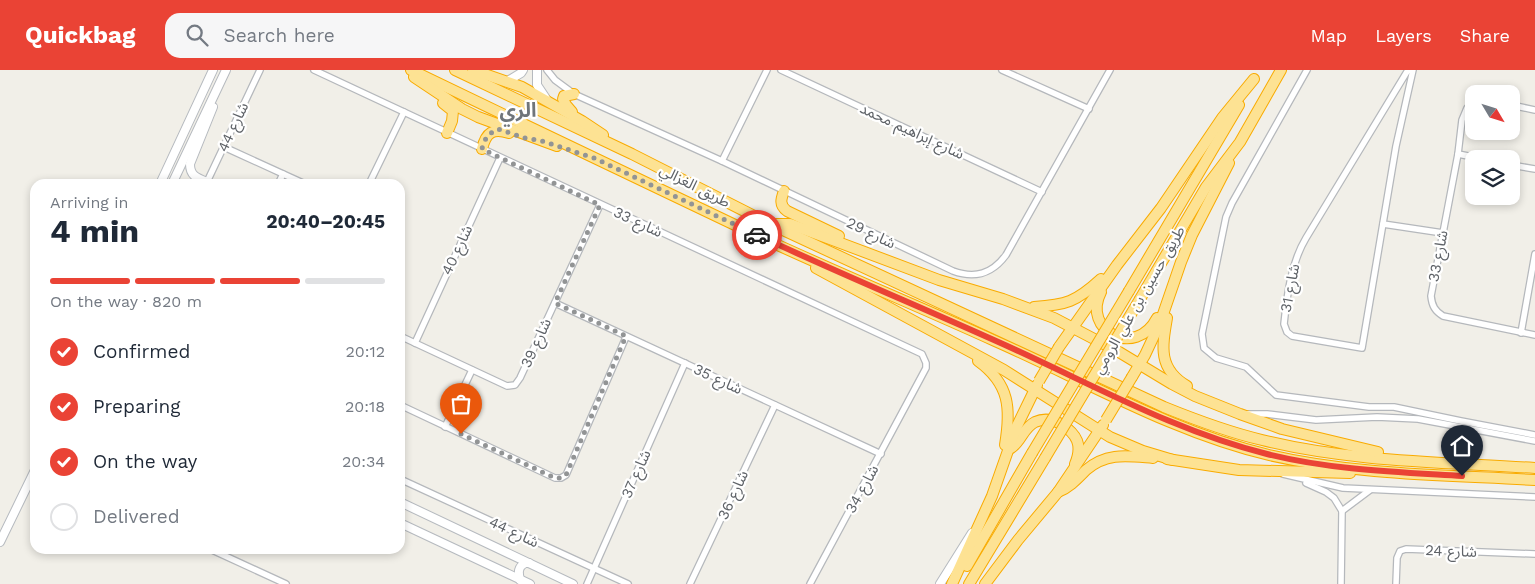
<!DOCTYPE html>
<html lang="en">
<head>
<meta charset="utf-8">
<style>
  body { margin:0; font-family:"Work Sans","Noto Sans Arabic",sans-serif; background:#f6f6f7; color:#1f2937; height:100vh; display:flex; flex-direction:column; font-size:19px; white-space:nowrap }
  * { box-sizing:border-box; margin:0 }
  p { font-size:16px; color:#747a83 }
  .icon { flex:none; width:28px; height:28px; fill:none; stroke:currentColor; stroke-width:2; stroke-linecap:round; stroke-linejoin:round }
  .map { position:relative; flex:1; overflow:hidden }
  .side { position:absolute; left:30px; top:109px; width:375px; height:375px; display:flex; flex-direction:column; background:#fff; border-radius:15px; box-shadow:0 2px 8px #0003 }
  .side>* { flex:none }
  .needle { width:32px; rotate:128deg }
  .tools { position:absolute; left:1465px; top:15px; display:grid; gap:10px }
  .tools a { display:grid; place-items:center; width:55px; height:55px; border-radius:10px; background:#fff; box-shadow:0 2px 8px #0003; font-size:25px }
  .pin { position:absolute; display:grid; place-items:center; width:42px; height:42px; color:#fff; margin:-51px -21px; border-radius:50% 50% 50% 0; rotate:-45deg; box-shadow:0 0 5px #0007 }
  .pin .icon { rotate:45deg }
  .courier { position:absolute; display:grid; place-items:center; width:50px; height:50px; margin:-25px; border:4px solid #ea4335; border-radius:50%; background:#fff; color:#222; box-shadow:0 1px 6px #0007 }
  .head em { font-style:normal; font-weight:700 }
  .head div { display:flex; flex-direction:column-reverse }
  .head { display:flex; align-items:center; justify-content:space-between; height:85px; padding:0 20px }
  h1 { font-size:32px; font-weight:700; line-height:38px }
  .bar { display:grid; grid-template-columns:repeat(4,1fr); gap:8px 5px; align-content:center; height:60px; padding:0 20px }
  .bar i { height:6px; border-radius:4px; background:#e0e1e3 }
  .bar .current { background:#ea4335 }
  .bar p { grid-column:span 4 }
  ol { padding:0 20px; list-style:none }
  li { display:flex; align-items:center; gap:15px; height:55px }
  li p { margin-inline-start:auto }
  li .icon { padding:5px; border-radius:50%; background:#ea4335; color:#fff; stroke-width:4 }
  li:last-child { color:#747a83 }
  li i { width:28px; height:28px; border:2px solid #e0e1e3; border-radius:50% }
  header { display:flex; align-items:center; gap:30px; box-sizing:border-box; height:70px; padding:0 25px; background:#ea4335; color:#fff }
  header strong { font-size:24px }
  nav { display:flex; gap:28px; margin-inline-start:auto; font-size:18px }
  .search { width:350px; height:45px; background:#f6f6f7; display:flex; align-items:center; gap:12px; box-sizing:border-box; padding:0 18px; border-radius:15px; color:#747a83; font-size:19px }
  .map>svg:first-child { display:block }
</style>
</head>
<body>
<header>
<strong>Quickbag</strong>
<div class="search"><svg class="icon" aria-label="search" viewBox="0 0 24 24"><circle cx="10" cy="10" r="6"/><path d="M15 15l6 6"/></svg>Search here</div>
<nav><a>Map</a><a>Layers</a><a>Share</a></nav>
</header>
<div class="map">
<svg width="1535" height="514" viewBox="0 0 1535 514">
  <rect width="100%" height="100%" fill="#f1efe8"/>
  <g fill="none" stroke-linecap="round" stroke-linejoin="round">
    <defs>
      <g id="street">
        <polyline points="314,0 922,284 926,293 926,298 810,514"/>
        <path d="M547,0L555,10L574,24L722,91L953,201C975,209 992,204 1006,185L1110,0"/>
        <polyline points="781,0 1042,122"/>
        <polyline points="1002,0 1089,39"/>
        <polyline points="1307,0 1232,133 1226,147 1202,264 1204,278 1216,288 1246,297 1276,325 1369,337 1394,337 1461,351 1535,365"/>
        <path d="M1408,0L1306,168C1291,193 1287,225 1284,254L1287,262L1292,266L1362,278L1396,76L1413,0"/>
        <path d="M1474,32L1467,38L1462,50L1458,84L1431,226C1432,236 1435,241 1443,246L1535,265"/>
        <polyline points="1511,35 1535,40"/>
        <polyline points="224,77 305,114"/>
        <polyline points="1458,84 1483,89"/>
        <polyline points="722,91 767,0"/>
        <polyline points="1511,95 1535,99"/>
        <polyline points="206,114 260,0"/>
        <polyline points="278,114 283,104"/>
        <polyline points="369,114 404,42"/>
        <polyline points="1383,154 1443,163"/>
        <polyline points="555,233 881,384"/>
        <polyline points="1521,263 1535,184"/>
        <polyline points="400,266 507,316 515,315 520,308 600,135"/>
        <polyline points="415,273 500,88"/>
        <polyline points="400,335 555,408 561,408 566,405 626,267"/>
        <polyline points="1247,344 1267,344 1316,350 1377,347 1418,349 1535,371"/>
        <polyline points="445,357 472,300"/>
        <polyline points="1283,404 1343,418 1535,427"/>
        <polyline points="400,409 628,514"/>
        <polyline points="1306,413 1326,422 1334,428 1342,441 1341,514"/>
        <polyline points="1342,441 1370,420"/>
        <polyline points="210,479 286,514"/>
        <polyline points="587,514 685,293"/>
        <polyline points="690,514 775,335"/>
        <polyline points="1396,514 1397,488 1400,481 1406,479 1535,484"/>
      </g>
      <g id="secondary">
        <polyline points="537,0 537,15 547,30"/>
        <polyline points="506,12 521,3 523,0"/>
        <path d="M207,112C197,108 190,106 190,94L213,37"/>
        <polyline points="160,114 213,0"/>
        <polyline points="172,114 226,0"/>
        <polyline points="400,432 573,514"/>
        <polyline points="400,453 530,514"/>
        <polyline points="0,472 35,400"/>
        <path d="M520,510C518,502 518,497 525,493H529"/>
        <polyline points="940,514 972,463"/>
      </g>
      <g id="highway">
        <path d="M411,0C526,55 641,111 756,165C835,202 916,235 995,271C1086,311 1172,362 1269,385C1356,405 1447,405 1535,410"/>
        <path d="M455,0L632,84L770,154L1164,337C1196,350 1228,362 1262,370C1350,392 1444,392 1535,398"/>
        <polyline points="473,0 522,17 582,51 603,65"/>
        <polyline points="414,7 462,39 478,47 557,76"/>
        <polyline points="443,33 453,41 452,51 447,63"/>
        <polyline points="572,42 566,35 563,29 564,26 574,24"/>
        <path d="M482,79C486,62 493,58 509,63"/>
        <path d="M784,121C781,129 779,135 787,141L839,166"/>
        <polyline points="773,154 790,154 939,210 1003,229 1054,248 1119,282 1172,314 1195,326 1240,344 1282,359 1378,382"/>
        <polyline points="816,198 1004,300 1110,367 1143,381 1173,390"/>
        <polyline points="1129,221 1239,35"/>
        <path d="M1101,222C1081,261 1136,289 1157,248"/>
        <polyline points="1140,229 1206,117 1240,72 1281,0"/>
        <path d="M1034,237C1066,235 1076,232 1101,209"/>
        <path d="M1167,248C1162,277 1158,299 1187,316"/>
        <polyline points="1059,277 1117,195 1161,138 1222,48 1254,9"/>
        <path d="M978,291C1010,314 1011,339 1005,375"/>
        <polyline points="1132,307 1145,285 1160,253 1181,192 1192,165 1229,93"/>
        <path d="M1011,378C1021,372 1023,358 1035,352C1044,348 1052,349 1061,354C1077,364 1083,375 1075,394"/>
        <polyline points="1167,389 1239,400 1350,403"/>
        <path d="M1058,422C1070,417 1077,409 1086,400C1107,382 1128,386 1153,388"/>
        <polyline points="967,496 1032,383"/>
        <polyline points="952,514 992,426 1016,358 1037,315"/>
        <polyline points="969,514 1045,388"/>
        <polyline points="985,514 1018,470 1058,422 1103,355"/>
      </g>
    </defs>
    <use href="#street" stroke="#b5b8bc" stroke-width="8"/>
    <use href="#secondary" stroke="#b6babf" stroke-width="10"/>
    <use href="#highway" stroke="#f9ab00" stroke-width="12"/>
    <use href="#street" stroke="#fff" stroke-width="5.5"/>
    <use href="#secondary" stroke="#fff" stroke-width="8"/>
    <use href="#highway" stroke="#fde293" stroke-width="10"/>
    <defs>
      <g id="highway-bridge">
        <polyline points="1039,311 1059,277"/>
        <polyline points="1106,350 1132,307"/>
        <polyline points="1032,383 1129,221"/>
        <polyline points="1045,388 1140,229"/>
      </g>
    </defs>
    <use href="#highway-bridge" stroke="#f9ab00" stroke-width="12" stroke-linecap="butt"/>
    <use href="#highway-bridge" stroke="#fde293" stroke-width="10"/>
  </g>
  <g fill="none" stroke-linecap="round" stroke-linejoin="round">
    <path stroke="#929495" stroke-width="5" stroke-dasharray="0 9" d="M461,364L555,408H561L566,405L626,266L555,233L600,135L482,79C484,69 489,63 498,59L528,69L539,70L594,88L757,165"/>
    <path stroke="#ea4335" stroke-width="6" d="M757,165C843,205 930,241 1016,280C1099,318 1178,362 1267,384C1331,400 1397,402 1462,406"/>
  </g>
  <g text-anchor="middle" stroke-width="4.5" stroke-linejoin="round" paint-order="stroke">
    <g font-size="15" fill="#5f6368" stroke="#fff">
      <text transform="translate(233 57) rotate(-65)" y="5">شارع 44</text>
      <text transform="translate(912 61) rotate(25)" y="5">شارع إبراهيم محمد</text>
      <text transform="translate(695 116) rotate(27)" y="5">طريق الغزالي</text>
      <text transform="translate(638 152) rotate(25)" y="5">شارع 33</text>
      <text transform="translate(871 163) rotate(26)" y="5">شارع 29</text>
      <text transform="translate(457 180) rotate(-65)" y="5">شارع 40</text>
      <text transform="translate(1438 186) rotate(-79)" y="5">شارع 33</text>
      <text transform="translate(1290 218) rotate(-79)" y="5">شارع 31</text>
      <text transform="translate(1139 230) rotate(-60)" y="5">طريق حسين بن علي الرومي</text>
      <text transform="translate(536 273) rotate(-65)" y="5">شارع 39</text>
      <text transform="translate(718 309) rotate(25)" y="5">شارع 35</text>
      <text transform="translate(636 404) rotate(-66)" y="5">شارع 37</text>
      <text transform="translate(862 419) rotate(-61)" y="5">شارع 34</text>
      <text transform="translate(733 425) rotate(-65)" y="5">شارع 36</text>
      <text transform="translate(514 462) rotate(25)" y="5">شارع 44</text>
      <text transform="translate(1451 481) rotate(2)" y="5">شارع 24</text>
    </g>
    <g font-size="20" font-weight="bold" fill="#70757a" stroke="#fff">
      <text x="518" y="47">الري</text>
    </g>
  </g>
</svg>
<div class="tools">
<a><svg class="needle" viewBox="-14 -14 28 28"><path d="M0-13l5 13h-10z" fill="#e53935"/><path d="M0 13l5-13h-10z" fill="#747a83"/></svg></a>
<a><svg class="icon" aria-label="layers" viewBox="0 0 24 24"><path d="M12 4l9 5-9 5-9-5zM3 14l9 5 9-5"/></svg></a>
</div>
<div class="pin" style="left:461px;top:364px;background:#ea580c"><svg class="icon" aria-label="bag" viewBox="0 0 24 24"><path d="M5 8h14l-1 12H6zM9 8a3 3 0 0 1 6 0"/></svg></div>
<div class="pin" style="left:1462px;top:406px;background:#1f2937"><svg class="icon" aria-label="home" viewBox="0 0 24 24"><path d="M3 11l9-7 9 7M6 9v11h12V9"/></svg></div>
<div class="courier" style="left:757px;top:165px"><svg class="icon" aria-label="car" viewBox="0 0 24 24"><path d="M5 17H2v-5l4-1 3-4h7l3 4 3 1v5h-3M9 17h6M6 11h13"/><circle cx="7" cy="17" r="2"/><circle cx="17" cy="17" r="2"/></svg></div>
<section class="side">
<div class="head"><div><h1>4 min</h1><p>Arriving in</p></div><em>20:40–20:45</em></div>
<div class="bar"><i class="current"></i><i class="current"></i><i class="current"></i><i></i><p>On the way · 820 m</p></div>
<ol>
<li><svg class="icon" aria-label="check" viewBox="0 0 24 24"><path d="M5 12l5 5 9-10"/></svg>Confirmed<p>20:12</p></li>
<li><svg class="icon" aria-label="check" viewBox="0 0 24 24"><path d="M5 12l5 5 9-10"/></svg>Preparing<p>20:18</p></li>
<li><svg class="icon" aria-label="check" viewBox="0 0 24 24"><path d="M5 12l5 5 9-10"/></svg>On the way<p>20:34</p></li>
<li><i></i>Delivered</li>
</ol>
</section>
</div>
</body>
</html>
